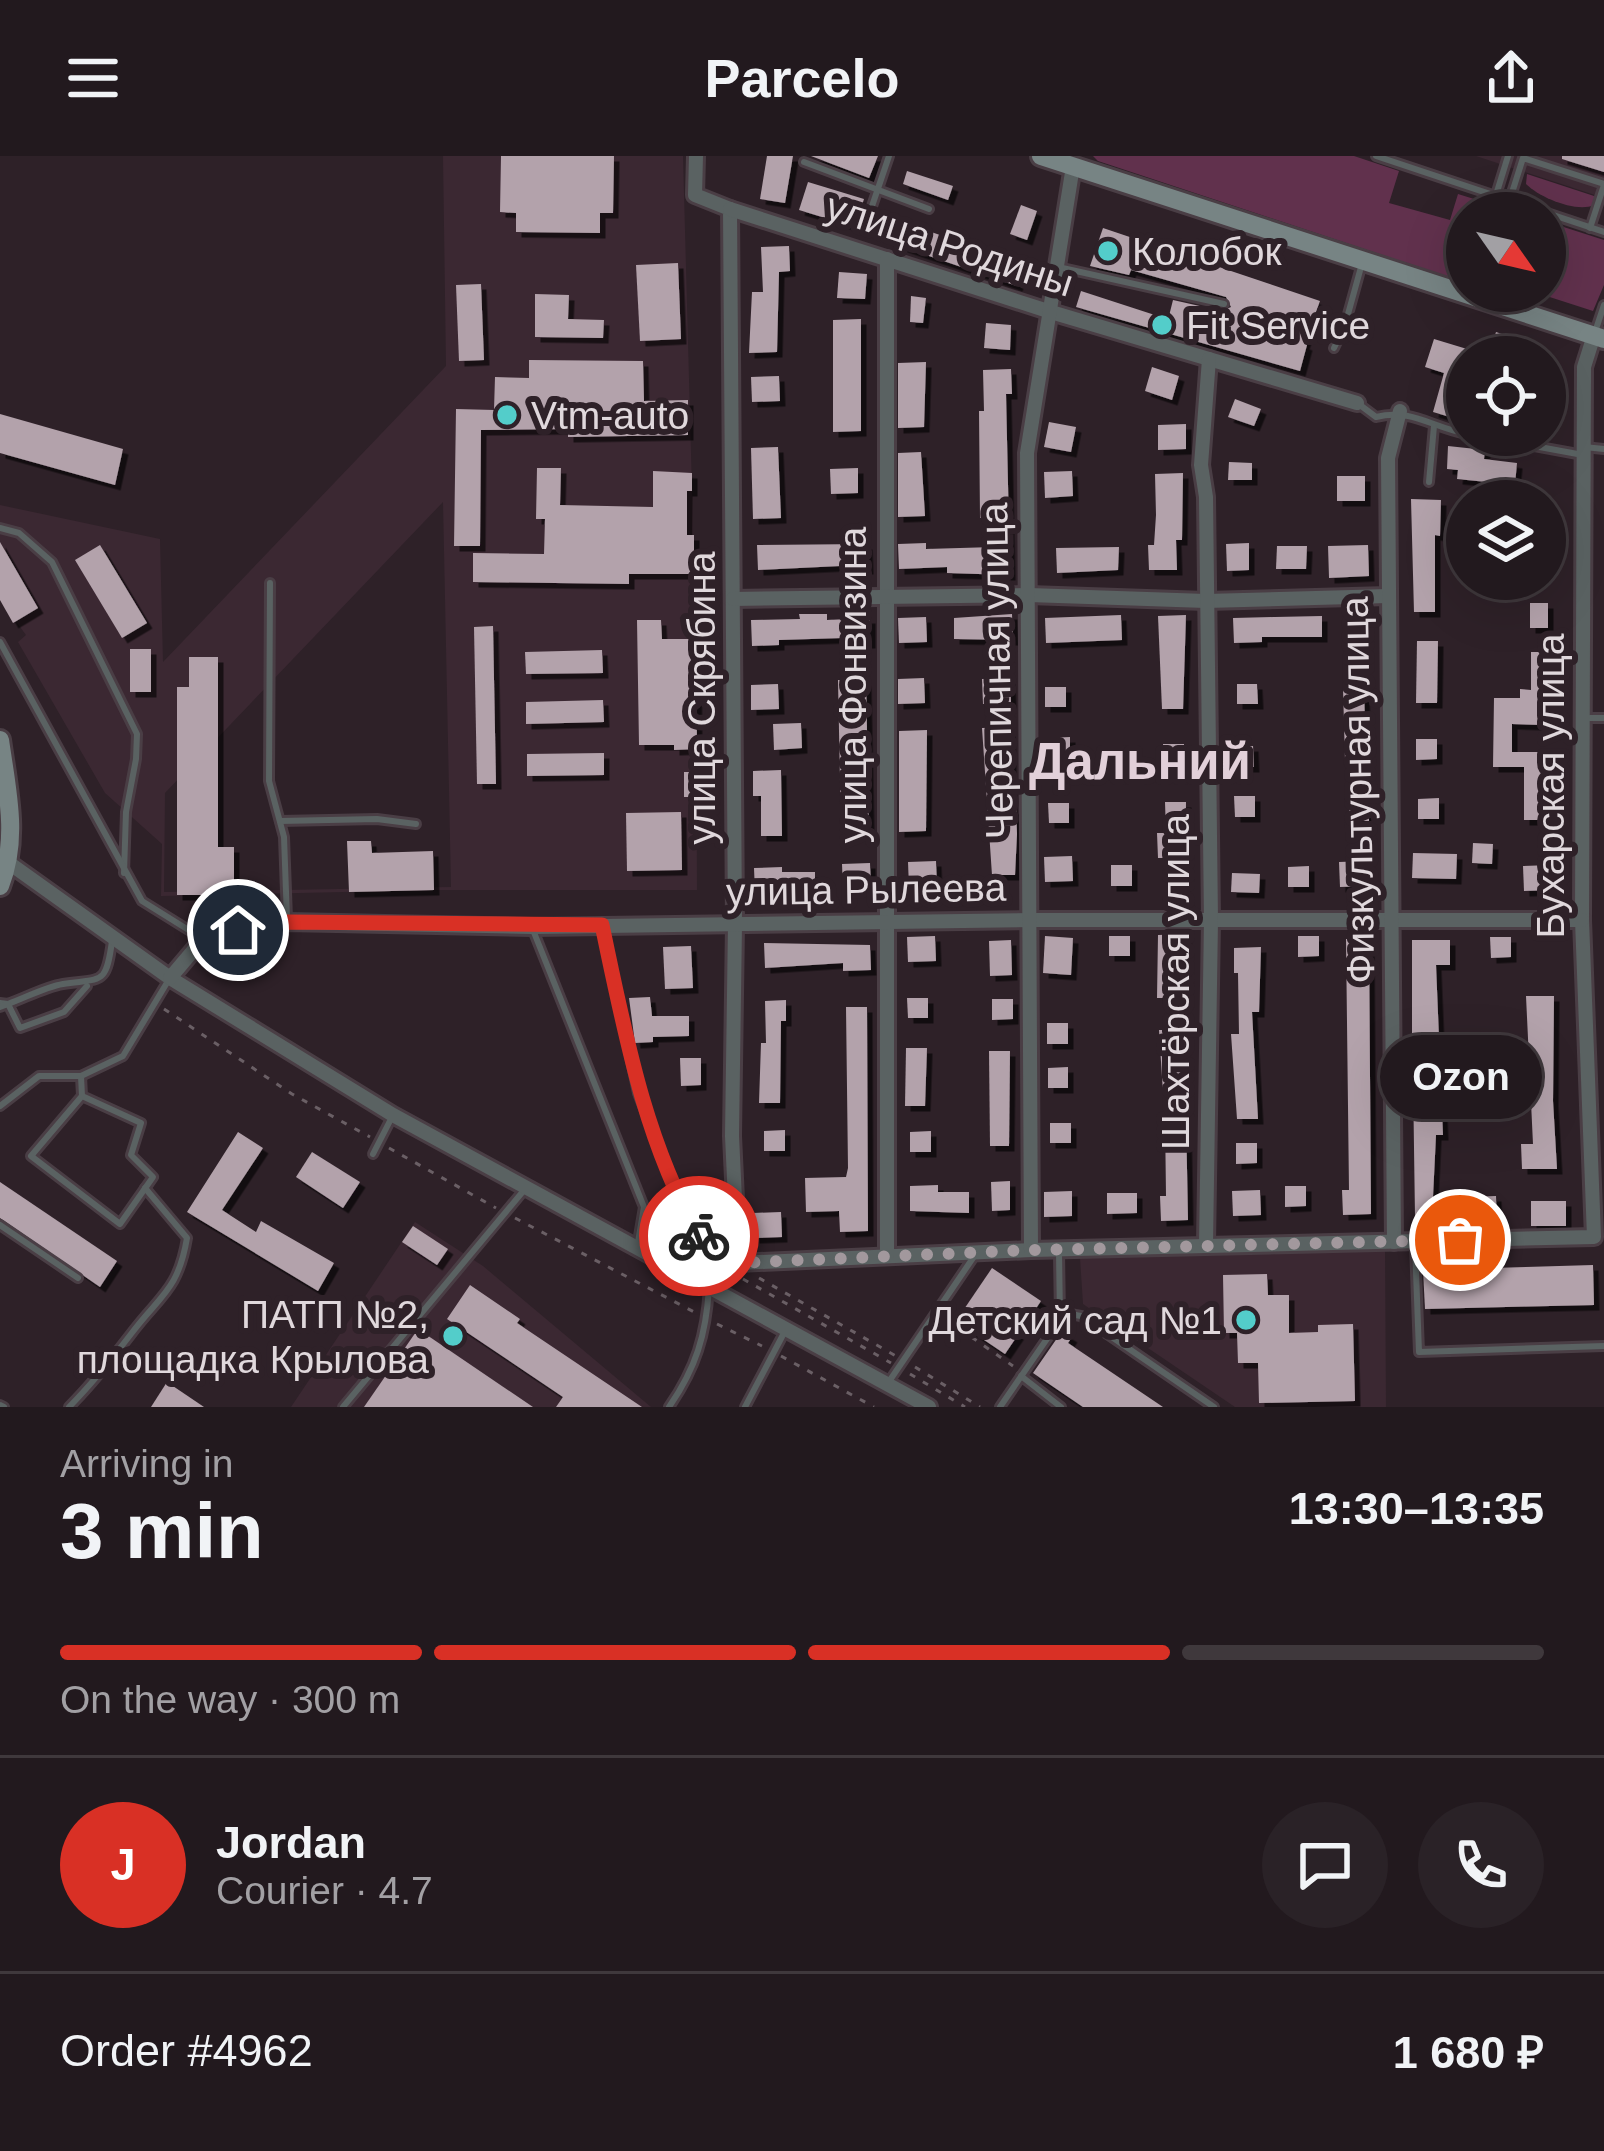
<!DOCTYPE html>
<html lang="en">
<head>
<meta charset="utf-8">
<style>
  body { margin:0; font-family:Arial,sans-serif; background:#2a2227; color:#f1f3f6; height:100vh; display:flex; flex-direction:column; font-size:45px; white-space:nowrap }
  * { box-sizing:border-box; margin:0 }
  p { font-size:39px; color:#a2a0a4 }
  .icon { flex:none; width:66px; height:66px; fill:none; stroke:currentColor; stroke-width:2; stroke-linecap:round; stroke-linejoin:round }
  .map { position:relative; height:1251px; overflow:hidden }
  .drawer { display:flex; flex-direction:column; background:#22191e; flex:1 }
  .drawer>* { flex:none }
  .needle { width:78px; rotate:124deg }
  .fabs { position:absolute; left:1446px; top:36px; display:grid; gap:24px }
  .fabs a { display:grid; place-items:center; width:120px; height:120px; border-radius:50%; background:#22191e; box-shadow:0 12px 48px #0002,0 0 0 3px #3f383c; font-size:60px }
  .pin { position:absolute; display:grid; place-items:center; width:102px; height:102px; color:#fff; margin:-51px; border:6px solid #fff; border-radius:50%; box-shadow:0 3px 12px #0007 }
  .courier { position:absolute; display:grid; place-items:center; width:120px; height:120px; margin:-60px; border:9px solid #d93025; border-radius:50%; background:#fff; color:#222; box-shadow:0 3px 15px #0007 }
  .bubble { position:absolute; height:84px; border-radius:42px; background:#22191e; box-shadow:0 12px 48px #0002,0 0 0 3px #3f383c; font-size:39px; font-weight:700; line-height:84px; text-align:center }
  .head em { font-style:normal; font-weight:700 }
  .head div { display:flex; flex-direction:column-reverse }
  .head { display:flex; align-items:center; justify-content:space-between; height:204px; padding:0 60px }
  h1 { font-size:78px; font-weight:700; line-height:90px }
  .bar { display:grid; grid-template-columns:repeat(4,1fr); gap:18px 12px; align-content:center; height:144px; padding:0 60px }
  .bar i { height:15px; border-radius:9px; background:#3f383c }
  .bar .selected { background:#d93025 }
  .bar p { grid-column:span 4 }
  .line { display:flex; align-items:center; gap:30px; padding:0 60px; border-top:3px solid #3f383c }
  .line div { flex:1 }
  .round { display:grid; place-items:center; flex:none; width:126px; height:126px; border-radius:63px; background:#2a2227 }
  header { display:flex; justify-content:space-between; align-items:center; height:156px; padding:0 60px; background:#22191e; font-size:54px; font-weight:700 }
  .map>svg:first-child { display:block }
</style>
</head>
<body>
<header><svg class="icon" aria-label="menu" viewBox="0 0 24 24"><path d="M4 6h16M4 12h16M4 18h16"/></svg>Parcelo<svg class="icon" aria-label="share" viewBox="0 0 24 24"><path d="M12 15V3M7 8l5-5 5 5M5 13v7h14v-7"/></svg></header>
<div class="map">
<svg width="1604" height="1251" viewBox="0 0 1604 1251">
  <defs>
    <filter id="shadow"><feDropShadow dx="5.5" dy="5.5" stdDeviation="0" flood-color="#0009"/></filter>
  </defs>
  <rect width="100%" height="100%" fill="#2e2128"/>
  <g fill="#3b2832" fill-rule="evenodd">
    <path d="M443,0H683L696,483L697,734H434L161,740L162,688L105,637L18,486L26,479L0,444V349L160,383L163,506L446,210ZM443,346L451,731L164,736L165,637Z"/>
    <polygon points="1476,0 1604,0 1604,42"/>
    <polygon points="415,1066 483,1110 651,1251 291,1251"/>
    <polygon points="1385,1089 1386,1251 1235,1251 1083,1148 1080,1102 1278,1098"/>
  </g>
  <g fill="#61314d">
    <polygon points="1093,0 1354,0 1399,15 1389,47 1450,64 1458,38 1519,57 1467,57 1467,127 1098,5"/>
    <path d="M1527,18L1594,40V49C1577,57 1540,42 1526,28Z"/>
    <polygon points="1545,65 1604,84 1604,129 1593,155 1531,135 1545,135"/>
  </g>
  <g fill="#b3a2ab" filter="url(#shadow)">
    <polygon points="501,0 614,0 613,57 600,57 600,77 516,76 516,57 500,56"/>
    <polygon points="767,0 793,0 785,47 760,43"/>
    <polygon points="811,0 878,0 869,22"/>
    <polygon points="1562,0 1604,0 1604,16 1562,3"/>
    <polygon points="907,15 953,30 948,44 903,28"/>
    <polygon points="808,26 864,43 855,71 799,54"/>
    <polygon points="1021,49 1037,55 1027,84 1010,78"/>
    <polygon points="896,64 1025,108 1017,130 888,86"/>
    <polygon points="1103,72 1320,145 1304,188 1307,189 1300,215 1076,151 1081,135 1164,162 1169,160 1173,144 1222,155 1231,151 1226,141 1131,114 1129,119 1090,110"/>
    <polygon points="789,90 790,115 779,116 777,196 749,197 752,136 763,136 761,91"/>
    <polygon points="678,107 681,183 640,185 636,109"/>
    <polygon points="839,116 867,118 865,143 837,142"/>
    <polygon points="481,128 484,204 459,205 456,129"/>
    <polygon points="535,138 569,139 568,163 604,164 603,182 535,181"/>
    <polygon points="911,140 926,142 923,167 910,166"/>
    <polygon points="861,163 861,275 833,276 833,164"/>
    <polygon points="986,167 1011,169 1010,194 984,192"/>
    <polygon points="1496,176 1511,181 1504,201 1488,201"/>
    <polygon points="1434,183 1467,193 1467,266 1433,256 1444,217 1425,211"/>
    <polygon points="529,204 643,205 644,245 688,244 688,279 568,281 568,273 481,274 480,390 454,390 456,253 494,254 495,221 529,222"/>
    <polygon points="926,206 924,271 898,272 898,207"/>
    <polygon points="1152,211 1179,220 1172,244 1145,235"/>
    <polygon points="1011,213 1012,238 1006,238 1010,419 947,417 947,411 899,413 898,388 926,387 926,393 994,391 993,362 980,362 979,255 984,255 983,214"/>
    <polygon points="779,220 780,245 752,246 751,221"/>
    <polygon points="1235,243 1261,253 1254,270 1228,261"/>
    <polygon points="0,258 123,293 115,329 0,297"/>
    <polygon points="1049,266 1076,271 1071,296 1044,291"/>
    <polygon points="1186,268 1186,293 1158,294 1158,269"/>
    <polygon points="1448,290 1485,294 1484,303 1517,307 1514,339 1487,336 1487,326 1457,323 1458,314 1447,313"/>
    <polygon points="778,291 781,362 753,363 751,292"/>
    <polygon points="921,296 925,360 898,361 898,297"/>
    <polygon points="1229,306 1252,307 1252,324 1228,324"/>
    <polygon points="537,312 561,312 560,349 653,351 653,315 692,317 692,335 687,335 687,379 694,379 694,418 629,418 629,428 473,426 473,397 544,398 545,363 536,363"/>
    <polygon points="858,312 858,337 831,338 830,313"/>
    <polygon points="1072,315 1073,340 1045,342 1044,316"/>
    <polygon points="1183,317 1182,384 1176,384 1177,414 1149,414 1148,389 1154,389 1156,359 1155,318"/>
    <rect x="1337" y="320" width="28" height="25"/>
    <polygon points="1411,343 1441,344 1440,380 1435,379 1435,456 1414,456"/>
    <polygon points="0,386 38,452 13,467 0,444"/>
    <polygon points="1249,387 1249,414 1227,415 1226,388"/>
    <polygon points="867,388 868,413 840,414 840,410 758,414 757,389"/>
    <polygon points="100,389 147,467 122,482 75,404"/>
    <polygon points="1368,389 1369,420 1329,422 1328,390"/>
    <polygon points="1277,390 1307,390 1306,413 1276,413"/>
    <polygon points="1119,391 1118,414 1057,417 1056,392"/>
    <rect x="1530" y="447" width="18" height="25"/>
    <polygon points="799,458 827,458 827,464 870,462 870,487 843,488 842,482 779,484 779,489 752,490 751,464 800,463"/>
    <polygon points="1012,458 1013,484 954,483 954,462"/>
    <polygon points="1121,459 1122,484 1046,487 1045,462"/>
    <polygon points="1186,459 1183,553 1162,553 1158,460"/>
    <polygon points="1346,459 1365,459 1366,484 1347,485"/>
    <polygon points="1322,460 1322,481 1262,481 1262,486 1234,487 1233,462"/>
    <polygon points="926,461 927,486 899,487 898,462"/>
    <polygon points="637,464 661,464 662,483 696,483 697,593 674,594 674,589 639,589"/>
    <polygon points="493,470 496,628 477,628 474,471"/>
    <polygon points="1417,485 1438,485 1437,547 1416,547"/>
    <rect x="130" y="493" width="21" height="43"/>
    <polygon points="602,494 603,517 526,518 525,496"/>
    <polygon points="1531,496 1549,496 1549,520 1543,520 1542,569 1512,568 1512,596 1544,596 1548,664 1524,664 1524,611 1493,611 1494,542 1520,542 1520,533 1531,534"/>
    <polygon points="189,501 218,501 218,691 234,691 234,739 177,739 177,531 189,531"/>
    <polygon points="924,522 925,547 898,548 898,523"/>
    <polygon points="1010,522 1011,547 983,548 982,523"/>
    <polygon points="838,524 866,524 869,676 841,676"/>
    <polygon points="778,528 779,553 751,554 751,529"/>
    <polygon points="1237,528 1257,528 1258,548 1237,548"/>
    <rect x="1045" y="531" width="21" height="20"/>
    <polygon points="1343,532 1364,532 1366,604 1345,604"/>
    <polygon points="603,544 604,566 526,568 526,546"/>
    <polygon points="801,567 802,592 774,594 773,568"/>
    <polygon points="1010,571 1012,653 1016,652 1017,678 1015,719 992,719 982,572"/>
    <polygon points="927,574 926,675 899,676 899,575"/>
    <polygon points="1070,581 1070,602 1050,602 1049,582"/>
    <polygon points="1416,583 1437,583 1437,603 1416,604"/>
    <polygon points="1163,588 1184,588 1184,608 1164,609"/>
    <polygon points="1253,590 1254,611 1233,611 1233,591"/>
    <polygon points="604,597 604,619 527,620 527,598"/>
    <polygon points="781,614 782,680 761,680 761,640 753,640 753,615"/>
    <rect x="684" y="616" width="13" height="25"/>
    <polygon points="1234,640 1255,640 1255,661 1235,661"/>
    <polygon points="1439,642 1439,663 1418,663 1418,643"/>
    <rect x="1349" y="645" width="20" height="20"/>
    <polygon points="1165,646 1186,646 1185,730 1167,730 1168,702 1158,702 1157,677 1166,677"/>
    <polygon points="1048,647 1069,647 1069,667 1049,667"/>
    <polygon points="681,656 682,714 627,715 626,657"/>
    <polygon points="347,685 371,685 372,697 433,695 434,734 349,736"/>
    <polygon points="1473,687 1493,688 1492,708 1472,707"/>
    <polygon points="1413,697 1457,698 1456,723 1412,722"/>
    <polygon points="1072,700 1073,725 1045,726 1044,701"/>
    <polygon points="936,705 937,730 909,731 908,706"/>
    <polygon points="1367,705 1368,730 1340,731 1339,706"/>
    <polygon points="870,707 871,732 843,733 842,708"/>
    <rect x="1111" y="709" width="21" height="21"/>
    <polygon points="1551,709 1552,734 1524,735 1523,710"/>
    <polygon points="1309,710 1309,731 1288,731 1288,711"/>
    <polygon points="782,711 782,716 815,716 815,736 755,737 754,712"/>
    <polygon points="1232,717 1260,718 1259,737 1231,736"/>
    <polygon points="1186,778 1187,804 1180,804 1180,842 1157,842 1158,779"/>
    <polygon points="935,780 936,805 908,806 907,781"/>
    <polygon points="1045,780 1073,782 1071,819 1043,817"/>
    <rect x="1109" y="780" width="21" height="20"/>
    <polygon points="1298,780 1319,780 1319,800 1298,801"/>
    <polygon points="1490,781 1511,781 1511,801 1491,802"/>
    <polygon points="1369,782 1371,1058 1343,1059 1342,1034 1349,1034 1346,783"/>
    <polygon points="1011,784 1012,819 990,820 989,785"/>
    <polygon points="1412,784 1450,784 1450,809 1436,809 1443,979 1436,979 1432,1061 1415,1061 1413,922 1428,922 1427,894 1412,894"/>
    <polygon points="764,787 870,789 871,814 843,815 843,807 765,812"/>
    <polygon points="691,790 693,832 665,833 663,791"/>
    <polygon points="1261,791 1259,856 1252,856 1258,963 1237,963 1231,878 1239,878 1238,817 1234,817 1234,792"/>
    <polygon points="1526,840 1554,840 1553,945 1557,1013 1522,1013 1521,988 1533,988"/>
    <polygon points="650,841 652,860 689,860 689,880 653,881 653,886 635,887 629,842"/>
    <polygon points="907,842 928,842 928,862 908,862"/>
    <polygon points="992,843 1013,843 1013,863 992,864"/>
    <polygon points="786,844 786,865 781,865 780,947 759,947 761,887 766,887 765,845"/>
    <polygon points="846,851 867,851 868,1075 840,1076 839,1055 806,1056 805,1022 846,1021 848,1012"/>
    <rect x="1047" y="867" width="21" height="21"/>
    <polygon points="1159,874 1180,874 1184,937 1163,937"/>
    <polygon points="906,892 927,892 925,950 905,950"/>
    <polygon points="989,895 1010,895 1009,990 990,990"/>
    <polygon points="680,902 701,902 701,929 681,930"/>
    <polygon points="1068,911 1068,932 1048,932 1048,912"/>
    <polygon points="1165,961 1186,961 1188,1064 1161,1065 1160,1040 1166,1040"/>
    <rect x="1050" y="967" width="21" height="20"/>
    <polygon points="785,974 785,995 764,995 764,975"/>
    <polygon points="931,975 931,996 910,996 910,976"/>
    <polygon points="238,976 263,992 222,1054 256,1076 261,1065 334,1107 318,1135 187,1056"/>
    <polygon points="1236,987 1257,987 1257,1007 1236,1008"/>
    <polygon points="312,996 360,1026 343,1052 296,1021"/>
    <polygon points="1010,1025 1010,1054 992,1055 991,1026"/>
    <polygon points="0,1026 117,1105 100,1131 0,1062"/>
    <polygon points="938,1029 938,1036 969,1036 969,1057 910,1055 910,1030"/>
    <polygon points="1285,1030 1306,1030 1306,1050 1285,1051"/>
    <polygon points="1260,1034 1261,1059 1233,1060 1232,1035"/>
    <polygon points="1072,1035 1072,1060 1044,1061 1044,1036"/>
    <polygon points="1107,1037 1137,1037 1137,1057 1107,1058"/>
    <polygon points="1496,1040 1497,1065 1469,1066 1468,1041"/>
    <rect x="1531" y="1045" width="35" height="25"/>
    <polygon points="781,1056 782,1081 754,1082 753,1057"/>
    <polygon points="413,1070 448,1093 437,1109 402,1086"/>
    <polygon points="1593,1109 1594,1149 1425,1153 1423,1114"/>
    <polygon points="992,1112 1041,1145 1005,1198 956,1165"/>
    <polygon points="1267,1118 1268,1139 1289,1139 1289,1177 1318,1176 1318,1169 1353,1168 1355,1245 1259,1247 1258,1207 1238,1207 1237,1177 1224,1177 1223,1119"/>
    <polygon points="470,1129 520,1163 517,1167 642,1251 556,1251 563,1241 447,1163"/>
    <polygon points="418,1173 533,1251 364,1251"/>
    <polygon points="1062,1175 1072,1181 1068,1187 1163,1251 1083,1251 1033,1217"/>
    <polygon points="167,1226 204,1251 151,1251"/>
  </g>
  <g fill="none" stroke-linecap="round" stroke-linejoin="round">
    <defs>
      <g id="lane">
        <polyline points="1376,0 1604,76"/>
        <polyline points="804,6 929,53"/>
        <polyline points="1496,39 1508,0"/>
        <polyline points="1510,43 1523,2 1604,28"/>
        <polyline points="869,59 889,0"/>
        <polyline points="1590,72 1604,29"/>
        <polyline points="1058,111 1224,148"/>
        <polyline points="1595,176 1604,149"/>
        <polyline points="1334,192 1345,169 1361,111"/>
        <path d="M1360,249L1376,261C1411,252 1431,271 1467,278"/>
        <polyline points="1475,279 1583,299"/>
        <polyline points="1584,291 1604,293"/>
        <polyline points="1429,326 1434,270"/>
        <polyline points="0,372 19,377 52,406 137,578 136,603 126,656 124,717"/>
        <polyline points="270,427 269,625 284,681 287,763"/>
        <polyline points="0,486 142,745 203,783"/>
        <polyline points="1586,562 1604,562"/>
        <polyline points="280,665 377,663 416,668"/>
        <polyline points="602,770 638,937 680,1046 703,1086 735,1105"/>
        <polyline points="533,774 644,1051 637,1092"/>
        <path d="M0,847L8,848C25,842 45,831 63,828C102,822 106,830 112,785"/>
        <polyline points="0,851 8,848 20,872 64,856 87,830"/>
        <polyline points="81,920 82,940 31,1000 120,1068 153,1021 131,999 141,967 82,940"/>
        <polyline points="0,950 39,920 81,920 123,900 168,825"/>
        <polyline points="373,998 393,959"/>
        <polyline points="0,1069 78,1122"/>
        <polyline points="1415,1089 1419,1196 1604,1190"/>
        <polyline points="1059,1097 1060,1161"/>
        <polyline points="1021,1220 1061,1251"/>
        <polyline points="888,1227 975,1099"/>
        <polyline points="0,1249 4,1251"/>
        <path d="M69,1251C92,1228 111,1204 131,1178C160,1139 178,1135 187,1082L145,1032"/>
        <polyline points="343,1251 525,1033"/>
        <path d="M669,1251C696,1212 706,1179 709,1132"/>
        <polyline points="745,1251 785,1175"/>
        <polyline points="1000,1251 1060,1164 1070,1158 1081,1160 1214,1251"/>
      </g>
      <g id="street">
        <polyline points="696,0 695,39 730,53 735,768 732,980 738,1107 1031,1094 1594,1081 1582,764 1584,211 1594,179"/>
        <polyline points="730,53 1051,156 1357,247"/>
        <polyline points="887,103 887,1099"/>
        <polyline points="733,443 1029,439 1206,445 1388,440"/>
        <polyline points="9,707 170,822 393,959 929,1251"/>
        <polyline points="170,822 203,783 287,766 532,771 1032,764 1582,764"/>
        <polyline points="1394,1086 1388,302 1400,255"/>
        <polyline points="1206,1089 1211,764 1206,341 1201,309 1209,203"/>
        <polyline points="1031,1094 1027,297 1073,10"/>
      </g>
      <g id="secondary">
        <polyline points="1041,0 1604,183"/>
        <path d="M0,584C7,634 19,682 0,730"/>
      </g>
    </defs>
    <use href="#lane" stroke="#4a3e45" stroke-width="12"/>
    <use href="#street" stroke="#4a3e45" stroke-width="20"/>
    <use href="#secondary" stroke="#4a3e45" stroke-width="24"/>
    <g stroke="#6a5f65" stroke-width="3" stroke-dasharray="6 9" stroke-linecap="butt">
      <polyline points="164,853 292,938 370,981"/>
      <polyline points="389,992 496,1052"/>
      <polyline points="515,1062 698,1158"/>
      <polyline points="669,1081 698,1097"/>
      <polyline points="759,1122 896,1200"/>
      <polyline points="743,1123 891,1207"/>
      <polyline points="947,1164 1013,1210"/>
      <polyline points="717,1168 762,1190"/>
      <polyline points="781,1200 874,1251"/>
      <polyline points="915,1211 980,1251"/>
      <polyline points="910,1218 965,1251"/>
    </g>
    <use href="#lane" stroke="#5a6262" stroke-width="6"/>
    <use href="#street" stroke="#5a6262" stroke-width="14"/>
    <use href="#secondary" stroke="#778484" stroke-width="18"/>
  </g>
  <g fill="none" stroke-linecap="round" stroke-linejoin="round">
    <polyline stroke="#a2989d" stroke-width="12" stroke-dasharray="0 21.6" points="699,1080 703,1087 738,1107 1031,1094 1460,1084"/>
    <path stroke="#d93025" stroke-width="15" d="M238,774L287,766L602,769C625,877 644,983 699,1080"/>
  </g>
  <g fill="#53cdca" stroke="#2e2128" stroke-width="4.5">
    <circle cx="1108" cy="95" r="12"/>
    <circle cx="1162" cy="169" r="12"/>
    <circle cx="507" cy="259" r="12"/>
    <circle cx="1246" cy="1164" r="12"/>
    <circle cx="453" cy="1180" r="12"/>
  </g>
  <g text-anchor="middle" stroke-width="12" stroke-linejoin="round" paint-order="stroke">
    <g font-size="39" fill="#e0d8dc" stroke="#2e2128">
      <text transform="translate(950 88) rotate(18)" y="14">улица Родины</text>
      <text transform="translate(996 515) rotate(-91)" y="14">Черепичная улица</text>
      <text transform="translate(852 529) rotate(-90)" y="14">улица Фонвизина</text>
      <text transform="translate(701 542) rotate(-90)" y="14">улица Скрябина</text>
      <text transform="translate(1550 630) rotate(-90)" y="14">Бухарская улица</text>
      <text transform="translate(1357 634) rotate(-91)" y="14">Физкультурная улица</text>
      <text transform="translate(866 733) rotate(-1)" y="14">улица Рылеева</text>
      <text transform="translate(1175 826) rotate(-90)" y="14">Шахтёрская улица</text>
    </g>
    <g font-size="39" fill="#e0d8dc" stroke="#2e2128" text-anchor="start">
      <text x="1132" y="109">Колобок</text>
      <text x="1186" y="183">Fit Service</text>
      <text x="531" y="273">Vtm-auto</text>
      <text x="429" y="1172" text-anchor="end">ПАТП №2,<tspan x="429" dy="45">площадка Крылова</tspan></text>
      <text x="1222" y="1178" text-anchor="end">Детский сад №1</text>
    </g>
    <g font-size="51" font-weight="bold" fill="#e2d0d9" stroke="#2e2128">
      <text x="1140" y="623">Дальний</text>
    </g>
  </g>
</svg>
<div class="fabs">
<a><svg class="needle" viewBox="-14 -14 28 28"><path d="M0-13l5 13h-10z" fill="#e53935"/><path d="M0 13l5-13h-10z" fill="#a2a0a4"/></svg></a>
<a><svg class="icon" aria-label="locate" viewBox="0 0 24 24"><circle cx="12" cy="12" r="6"/><path d="M12 2v4M12 18v4M2 12h4M18 12h4"/></svg></a>
<a><svg class="icon" aria-label="layers" viewBox="0 0 24 24"><path d="M12 4l9 5-9 5-9-5zM3 14l9 5 9-5"/></svg></a>
</div>
<div class="pin" style="left:1460px;top:1084px;background:#ea580c"><svg class="icon" aria-label="bag" viewBox="0 0 24 24"><path d="M5 8h14l-1 12H6zM9 8a3 3 0 0 1 6 0"/></svg></div>
<div class="pin" style="left:238px;top:774px;background:#1f2937"><svg class="icon" aria-label="home" viewBox="0 0 24 24"><path d="M3 11l9-7 9 7M6 9v11h12V9"/></svg></div>
<div class="courier" style="left:699px;top:1080px"><svg class="icon" aria-label="bike" viewBox="0 0 24 24"><circle cx="6" cy="16" r="4"/><circle cx="18" cy="16" r="4"/><path d="M6 16l4-8h5l3 8M10 8l3 8H6M13 5h3"/></svg></div>
<div class="bubble" style="left:1380px;top:879px;width:162px">Ozon</div>
</div>
<section class="drawer">
<div class="head"><div><h1>3 min</h1><p>Arriving in</p></div><em>13:30–13:35</em></div>
<div class="bar"><i class="selected"></i><i class="selected"></i><i class="selected"></i><i></i><p>On the way · 300 m</p></div>
<div class="line" style="height:216px"><b class="round" style="background:#d93025;color:#fff">J</b><div><b>Jordan</b><p>Courier · 4.7</p></div><a class="round"><svg class="icon" aria-label="chat" viewBox="0 0 24 24"><path d="M4 5h16v11H9l-5 4z"/></svg></a><a class="round"><svg class="icon" aria-label="phone" viewBox="0 0 24 24"><path d="M5 4h4l2 5-3 2q2 4 5 5l2-3 5 2v4C11 20 4 13 5 4z"/></svg></a></div>
<div class="line" style="height:156px"><div>Order #4962</div><b>1 680 ₽</b></div>
</section>
</body>
</html>
